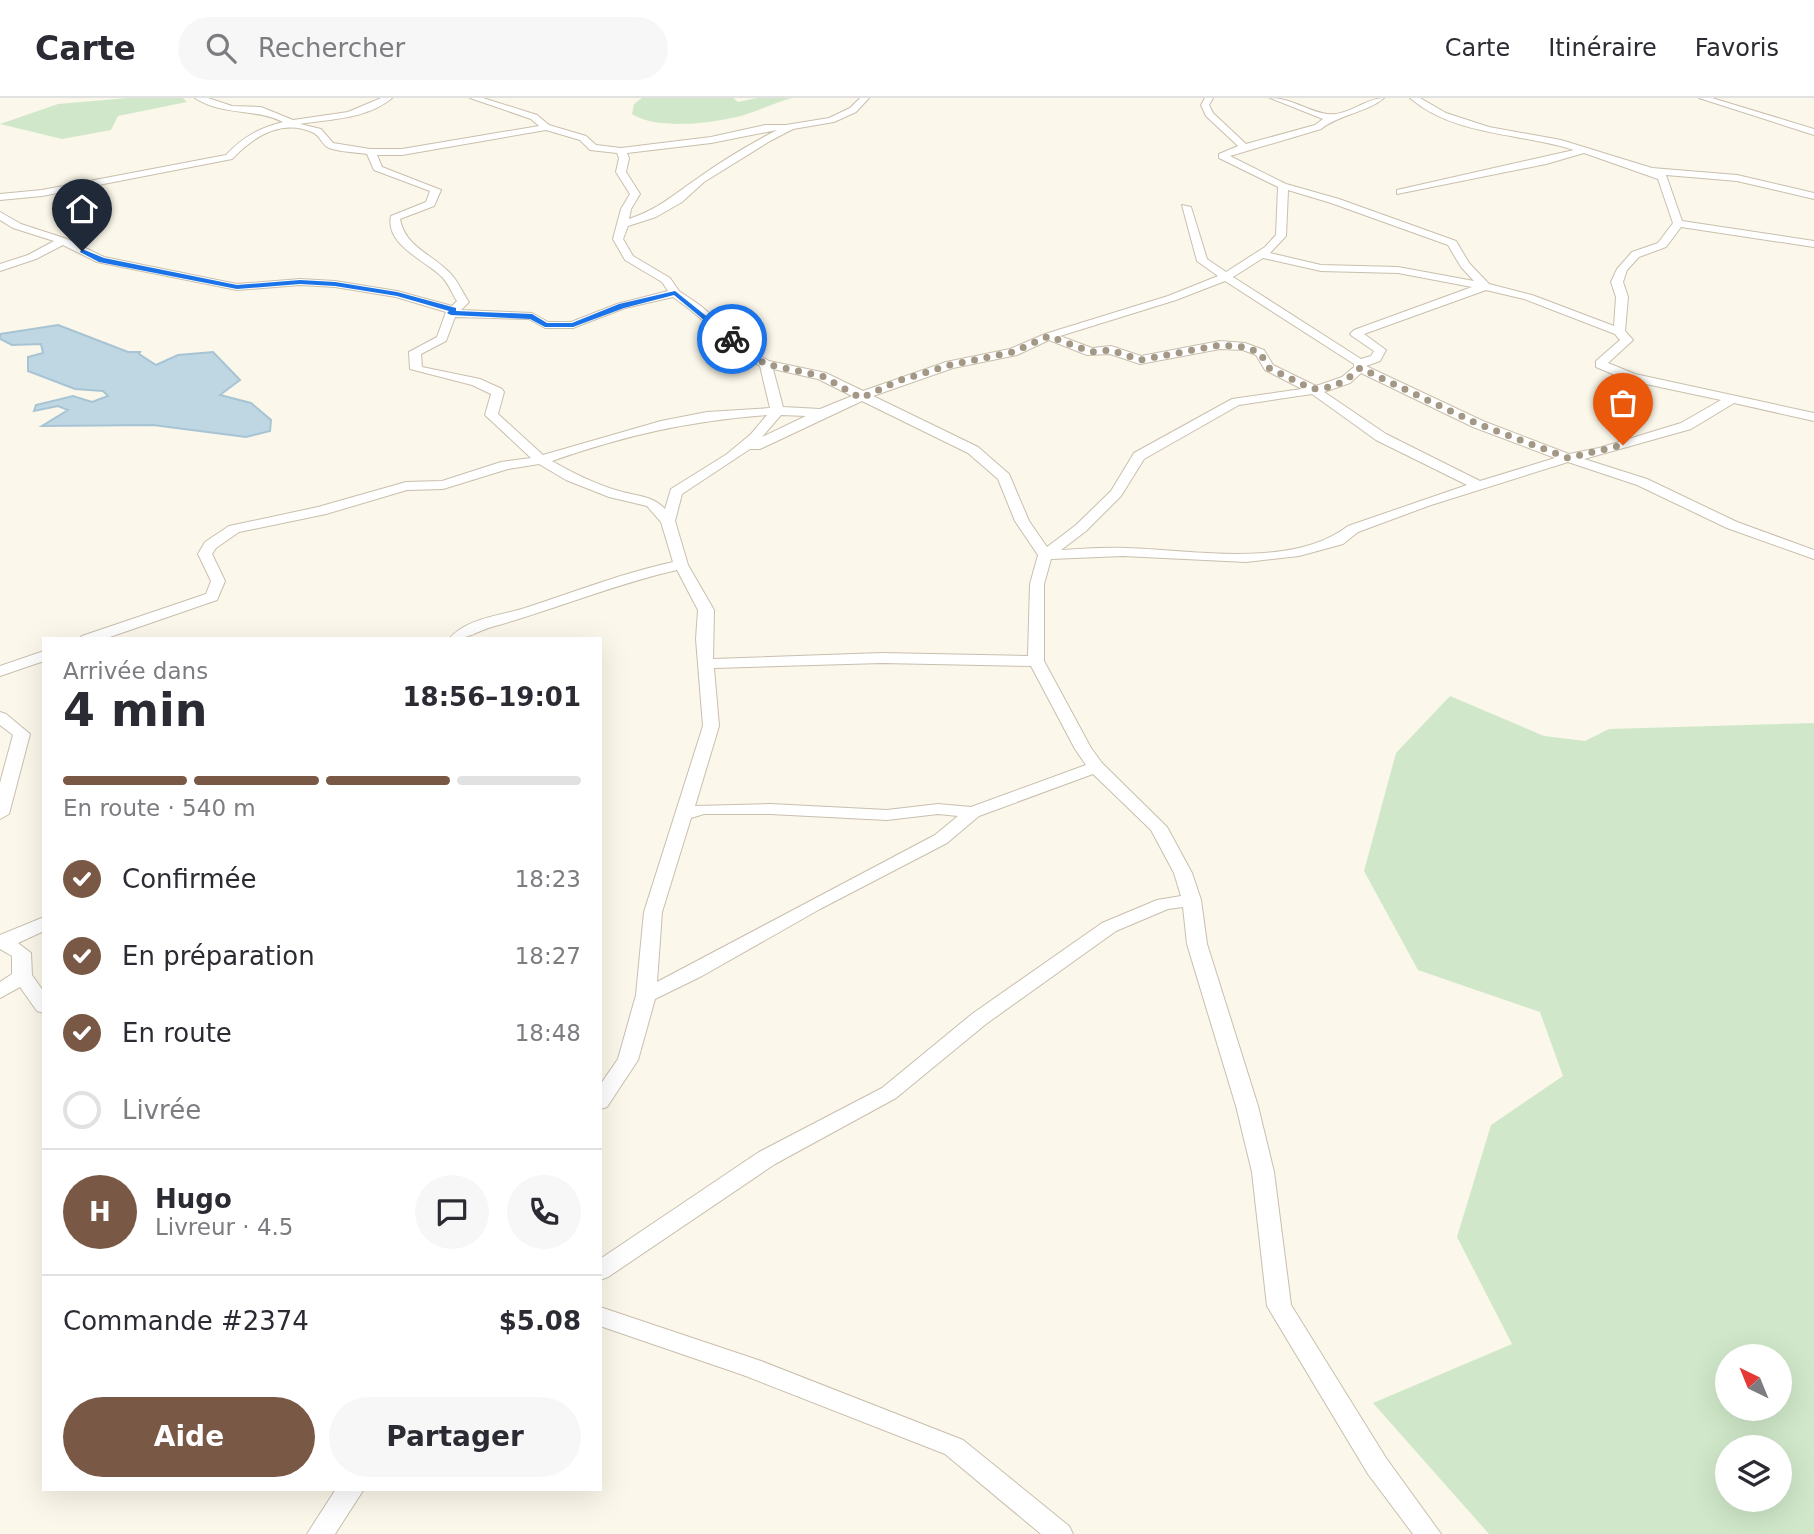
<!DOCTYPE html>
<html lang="fr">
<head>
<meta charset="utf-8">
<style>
  body { margin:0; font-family:"DejaVu Sans",sans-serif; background:#f7f7f7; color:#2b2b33; height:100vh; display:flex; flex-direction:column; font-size:26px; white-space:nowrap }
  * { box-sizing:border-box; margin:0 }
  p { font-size:23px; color:#7c7c81 }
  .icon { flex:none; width:38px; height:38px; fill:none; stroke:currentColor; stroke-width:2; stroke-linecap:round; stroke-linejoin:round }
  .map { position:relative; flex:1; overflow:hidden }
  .side { position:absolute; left:42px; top:539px; width:560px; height:854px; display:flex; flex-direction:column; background:#fff; border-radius:0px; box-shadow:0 7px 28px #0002 }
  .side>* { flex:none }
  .needle { width:46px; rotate:317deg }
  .buttons { position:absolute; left:1715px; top:1246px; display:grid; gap:14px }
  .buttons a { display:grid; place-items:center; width:77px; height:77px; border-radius:50%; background:#fff; box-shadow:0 7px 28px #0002; font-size:35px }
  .pin { position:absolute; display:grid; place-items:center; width:60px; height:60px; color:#fff; margin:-72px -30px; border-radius:50% 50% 50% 0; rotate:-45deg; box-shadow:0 0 7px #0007 }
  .pin .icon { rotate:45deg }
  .courier { position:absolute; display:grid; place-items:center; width:70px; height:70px; margin:-35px; border:5px solid #1a73e8; border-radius:50%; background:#fff; color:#222; box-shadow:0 2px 9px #0007 }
  .head em { font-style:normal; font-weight:700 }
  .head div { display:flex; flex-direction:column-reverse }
  .head { display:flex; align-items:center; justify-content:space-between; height:119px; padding:0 21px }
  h1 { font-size:46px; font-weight:700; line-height:52px }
  .bar { display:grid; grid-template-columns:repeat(4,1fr); gap:10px 7px; align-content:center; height:84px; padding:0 21px }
  .bar i { height:9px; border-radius:5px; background:#e1e1e2 }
  .bar .active { background:#795845 }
  .bar p { grid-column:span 4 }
  .line { display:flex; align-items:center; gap:18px; padding:0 21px; border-top:2px solid #e1e1e2 }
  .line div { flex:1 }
  .round { display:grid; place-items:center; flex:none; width:74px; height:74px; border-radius:37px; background:#f7f7f7 }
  ol { padding:0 21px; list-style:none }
  li { display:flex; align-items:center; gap:21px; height:77px }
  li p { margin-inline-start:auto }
  li .icon { padding:7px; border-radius:50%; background:#795845; color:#fff; stroke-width:4 }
  li:last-child { color:#7c7c81 }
  li i { width:38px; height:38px; border:4px solid #e1e1e2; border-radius:50% }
  .cta { display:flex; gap:14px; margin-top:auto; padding:14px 21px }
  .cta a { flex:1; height:80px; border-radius:42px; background:#795845; color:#fff; font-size:28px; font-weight:700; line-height:80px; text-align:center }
  .cta a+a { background:#f7f7f7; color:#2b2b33 }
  header { display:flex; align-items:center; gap:42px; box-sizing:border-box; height:98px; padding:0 35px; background:#fff; border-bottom:2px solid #e1e1e2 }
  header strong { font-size:33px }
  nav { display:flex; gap:38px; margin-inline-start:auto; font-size:24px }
  .search { width:490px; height:63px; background:#f7f7f7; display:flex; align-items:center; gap:18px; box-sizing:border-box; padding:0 24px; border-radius:38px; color:#7c7c81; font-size:26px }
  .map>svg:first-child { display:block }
</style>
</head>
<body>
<header>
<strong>Carte</strong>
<div class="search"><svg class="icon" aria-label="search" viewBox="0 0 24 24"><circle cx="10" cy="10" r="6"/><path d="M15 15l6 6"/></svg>Rechercher</div>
<nav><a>Carte</a><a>Itinéraire</a><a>Favoris</a></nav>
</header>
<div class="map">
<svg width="1814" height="1436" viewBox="0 0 1814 1436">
  <rect width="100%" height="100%" fill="#fbf7ea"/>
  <g fill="#d0e8c9" fill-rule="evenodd">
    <polygon points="128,0 183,0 187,4 118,18 111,32 62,41 0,26 58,6"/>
    <path d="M642,0H733L738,4L757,0H792C777,4 764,10 750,15C722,25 657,33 632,16L634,6Z"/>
    <path d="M1450,598L1544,638L1585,643L1609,631L1814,625V1436H1489L1373,1305L1512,1246L1457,1139L1491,1027L1563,978L1540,914L1418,872L1364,773L1396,655ZM1727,1258H1780V1311H1727ZM1727,1349H1780V1402H1727Z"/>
  </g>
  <polygon fill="#bfd7e3" stroke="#a7c4d4" stroke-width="2" points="58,227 128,254 140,254 139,256 156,267 178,257 213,254 240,282 220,297 251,305 271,322 270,333 246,339 153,327 42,328 68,312 58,308 34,313 36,307 73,298 92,304 108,298 103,293 75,291 28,273 28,259 43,255 41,246 12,247 0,241 0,236"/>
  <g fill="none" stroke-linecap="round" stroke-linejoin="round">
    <defs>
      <g id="minor">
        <path d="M195,0H208L232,8L261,9L293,22L348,14L381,0H392C367,21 331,21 300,26L321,31L333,45L370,51H402L539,28L531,21L470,0H483L537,17L549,27L586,38L596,47L621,50L711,39L765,27H786L829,20L850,10L860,0H869L856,14L834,24L793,31L770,43L704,84L682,104L656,119L628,128L623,141L633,158L670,180L679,193L701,208L750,251L769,263L826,275L863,293L946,264L1010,251L1045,236L1168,198L1218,178L1197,163L1182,107L1191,109L1207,161L1226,174L1265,149L1276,137L1278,89L1219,60V56L1238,48L1206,18L1201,7L1205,0H1213L1209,7L1213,15L1246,46L1315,27L1323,21L1270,0C1291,0 1307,13 1327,16C1347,19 1365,0 1384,0C1366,15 1340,16 1321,31L1230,58L1286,86L1339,101L1456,143L1469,165L1489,186L1532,197L1614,228L1616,199L1611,184L1617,171L1632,154L1658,145L1673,125L1658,81L1584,55L1546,66L1397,96V92L1574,52C1521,35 1454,38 1410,0H1420L1446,15L1489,29L1561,42L1652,70L1737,77L1814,95V101L1737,83L1666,77L1682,123L1814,143V149L1681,129L1666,149L1639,159L1627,172L1623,184L1628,199L1625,233L1633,242L1608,265L1635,276L1814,315V323L1734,305L1691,331L1584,361L1647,381L1737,424L1814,452V461L1727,430L1637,387L1568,364L1431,407L1358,434L1343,446L1299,458L1246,464L1123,458L1051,461L1044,486V563L1091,650L1102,665L1167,729L1192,775L1201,802L1207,846L1258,1008L1274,1074L1291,1207L1386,1360L1441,1436H1413L1368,1376L1267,1208L1252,1074L1236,1008L1187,846L1183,809L1168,811L1116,833L986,926L896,1000L775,1066L608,1179L600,1182V1161L759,1054L882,990L972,916L1102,825L1157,802L1181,798L1174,775L1151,732L1093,676L979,718L947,745L820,811L702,878L655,901L638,962L607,1009L600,1011V987L618,961L636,897L644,814L703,628L696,541L698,512L677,472C615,486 556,511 495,528C476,533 470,541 449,541C468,519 502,518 528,509C577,493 623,475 673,464L661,424L647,408L609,399L566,382L539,366L508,371L443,391L407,392L326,416L239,434L216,450L212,456L225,483L217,502L104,541H79L82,538L206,496L211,483L198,456L205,444L229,428L318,409L406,384L442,383L501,364L531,360L485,317L491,296L472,287L410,271L409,254L437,239L446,214L396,199L335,189L300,187L237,192L97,164L63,147L36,161L0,173V166L28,157L54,143L13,130L0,122V114L21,126L67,141L104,159L237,186L300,181L335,183L397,193L452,208L457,203C452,196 449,186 442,179C425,162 385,147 391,118L426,104L430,93L374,72L367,56C355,54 340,54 329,50C322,47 320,38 314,35C282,20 254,38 232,61L42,98L0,102V96L42,92L226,57C243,39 259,30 283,24C255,10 222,18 195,0ZM546,32L580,42L590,52L617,55L619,60L616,74L630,96L621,111L613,141L625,162L662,184L668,193L617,206L571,224H548L532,215L461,212L469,204C462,194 458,183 450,175C432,156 405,149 400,121L434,108L441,92L382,69L377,57H402ZM777,32C750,46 723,62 698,80C673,97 659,111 629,121L631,111L640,96L626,74L629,60L627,55L711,45ZM1288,92L1331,105L1448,147L1461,169L1474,183L1398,169L1321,167L1270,155L1286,138ZM1263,160L1321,173L1398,175L1472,189L1354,232L1350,236L1352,238L1374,253L1371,258L1361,261L1233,179ZM1225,183L1354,266V269L1342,279L1316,288L1273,267L1264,252L1245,245L1220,243L1141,258L1111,248L1092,250L1060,238L1176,202ZM1486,192L1524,201L1615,236L1620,242L1596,263V269L1627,282L1721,302L1681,325L1599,350L1569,356L1483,323L1366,268L1380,263L1386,252L1364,236ZM673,199C704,220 728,248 760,268L770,310L707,314L661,323L543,357L498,316L504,294L502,291L480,281L422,269L421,256L446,243L455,219L529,221L545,230H573L625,210ZM1049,242L1087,257L1110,256L1140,266L1220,251L1243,252L1256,257L1265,272L1302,291L1232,301L1134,355L1111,393L1076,427L1047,449L1029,423L1009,376L978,349L873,298L953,270L1017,257ZM773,271L818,281L852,298L820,311L783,309ZM1361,275L1473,329L1555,360L1480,383L1386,336L1324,294L1350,285ZM1312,296L1376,342L1467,387L1348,428C1293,471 1192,452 1126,450C1104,449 1082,451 1061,452L1086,433L1121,398L1144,361L1239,307ZM862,303L968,355L998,381L1015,423L1038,457L1030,486L1028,558L882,555L713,561L714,512L688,467L675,423L682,396L750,351H760ZM767,317L751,336L727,356L671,391L665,411C652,397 635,398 619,393C595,386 573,375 552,363C626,337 689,323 767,317ZM781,317L806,318L762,339ZM882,565L1031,568L1075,651L1086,667L971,709L938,706L887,712L770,706L695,708L719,628L714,570ZM704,716H770L887,722L938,716L958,718L935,737L657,884L662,814L691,720Z"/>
        <polygon points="1699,0 1712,0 1814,31 1814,37"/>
        <polygon points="44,553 44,563 0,578 0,568"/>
        <polygon points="0,614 6,616 30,636 9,716 0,721 0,685 13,637 0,627"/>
        <polygon points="44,819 44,833 18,845 31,855 32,877 44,894 44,915 37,913 20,889 0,900 0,884 12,876 12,858 0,851 0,837"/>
        <polygon points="600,1209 761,1263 963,1342 1069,1428 1073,1436 1041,1436 945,1356 743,1277 600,1228"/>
        <polygon points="336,1391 364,1391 335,1436 307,1436"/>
      </g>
    </defs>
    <use href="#minor" stroke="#c9bfad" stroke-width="2"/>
    <use href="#minor" fill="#fff" fill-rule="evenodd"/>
  </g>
  <polygon fill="#1a73e8" points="82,151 104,160 237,187 300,182 335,184 397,194 456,210 456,213 532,216 547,225 572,225 619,206 675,193 735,241 729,243 674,197 624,210 573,229 545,229 530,221 451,217 447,215 449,213 397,198 335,188 300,186 237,191 99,164 80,154"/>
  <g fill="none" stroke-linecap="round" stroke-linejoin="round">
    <polyline stroke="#a39785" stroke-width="7" stroke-dasharray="0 12.6" points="732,241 765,266 822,278 861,300 898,283 950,267 1013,254 1049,238 1091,254 1111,252 1140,262 1220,247 1245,249 1260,255 1269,270 1312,291 1331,289 1346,282 1360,270 1478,326 1568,360 1623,347"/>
  </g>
</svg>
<div class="buttons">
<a><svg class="needle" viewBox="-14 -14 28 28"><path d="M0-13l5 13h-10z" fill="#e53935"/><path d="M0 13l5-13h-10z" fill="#7c7c81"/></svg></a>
<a><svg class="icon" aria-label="layers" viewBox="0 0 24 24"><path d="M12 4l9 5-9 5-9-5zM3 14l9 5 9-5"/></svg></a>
</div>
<div class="pin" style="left:1623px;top:347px;background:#ea580c"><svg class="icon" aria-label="bag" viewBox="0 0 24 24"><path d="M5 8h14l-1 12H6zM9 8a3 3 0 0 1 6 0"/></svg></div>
<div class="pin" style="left:82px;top:153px;background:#1f2937"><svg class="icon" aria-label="home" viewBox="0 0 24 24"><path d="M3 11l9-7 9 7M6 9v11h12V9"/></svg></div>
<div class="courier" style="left:732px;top:241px"><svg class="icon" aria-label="bike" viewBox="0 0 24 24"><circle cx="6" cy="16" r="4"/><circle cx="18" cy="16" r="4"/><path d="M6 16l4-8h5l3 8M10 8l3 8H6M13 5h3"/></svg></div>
<section class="side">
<div class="head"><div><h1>4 min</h1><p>Arrivée dans</p></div><em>18:56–19:01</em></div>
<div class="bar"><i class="active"></i><i class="active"></i><i class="active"></i><i></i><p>En route · 540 m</p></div>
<ol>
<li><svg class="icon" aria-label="check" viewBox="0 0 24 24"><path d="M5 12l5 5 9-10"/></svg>Confirmée<p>18:23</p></li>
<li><svg class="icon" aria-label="check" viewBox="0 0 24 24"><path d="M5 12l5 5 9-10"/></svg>En préparation<p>18:27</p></li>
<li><svg class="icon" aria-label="check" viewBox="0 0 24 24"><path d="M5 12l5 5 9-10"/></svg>En route<p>18:48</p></li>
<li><i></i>Livrée</li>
</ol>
<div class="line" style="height:126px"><b class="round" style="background:#795845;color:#fff">H</b><div><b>Hugo</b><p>Livreur · 4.5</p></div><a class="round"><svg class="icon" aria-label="chat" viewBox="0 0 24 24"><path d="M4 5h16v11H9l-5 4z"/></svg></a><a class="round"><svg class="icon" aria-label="phone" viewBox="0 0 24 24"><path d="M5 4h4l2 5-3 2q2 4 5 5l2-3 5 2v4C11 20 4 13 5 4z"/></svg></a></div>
<div class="line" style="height:91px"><div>Commande #2374</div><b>$5.08</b></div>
<div class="cta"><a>Aide</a><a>Partager</a></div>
</section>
</div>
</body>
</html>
